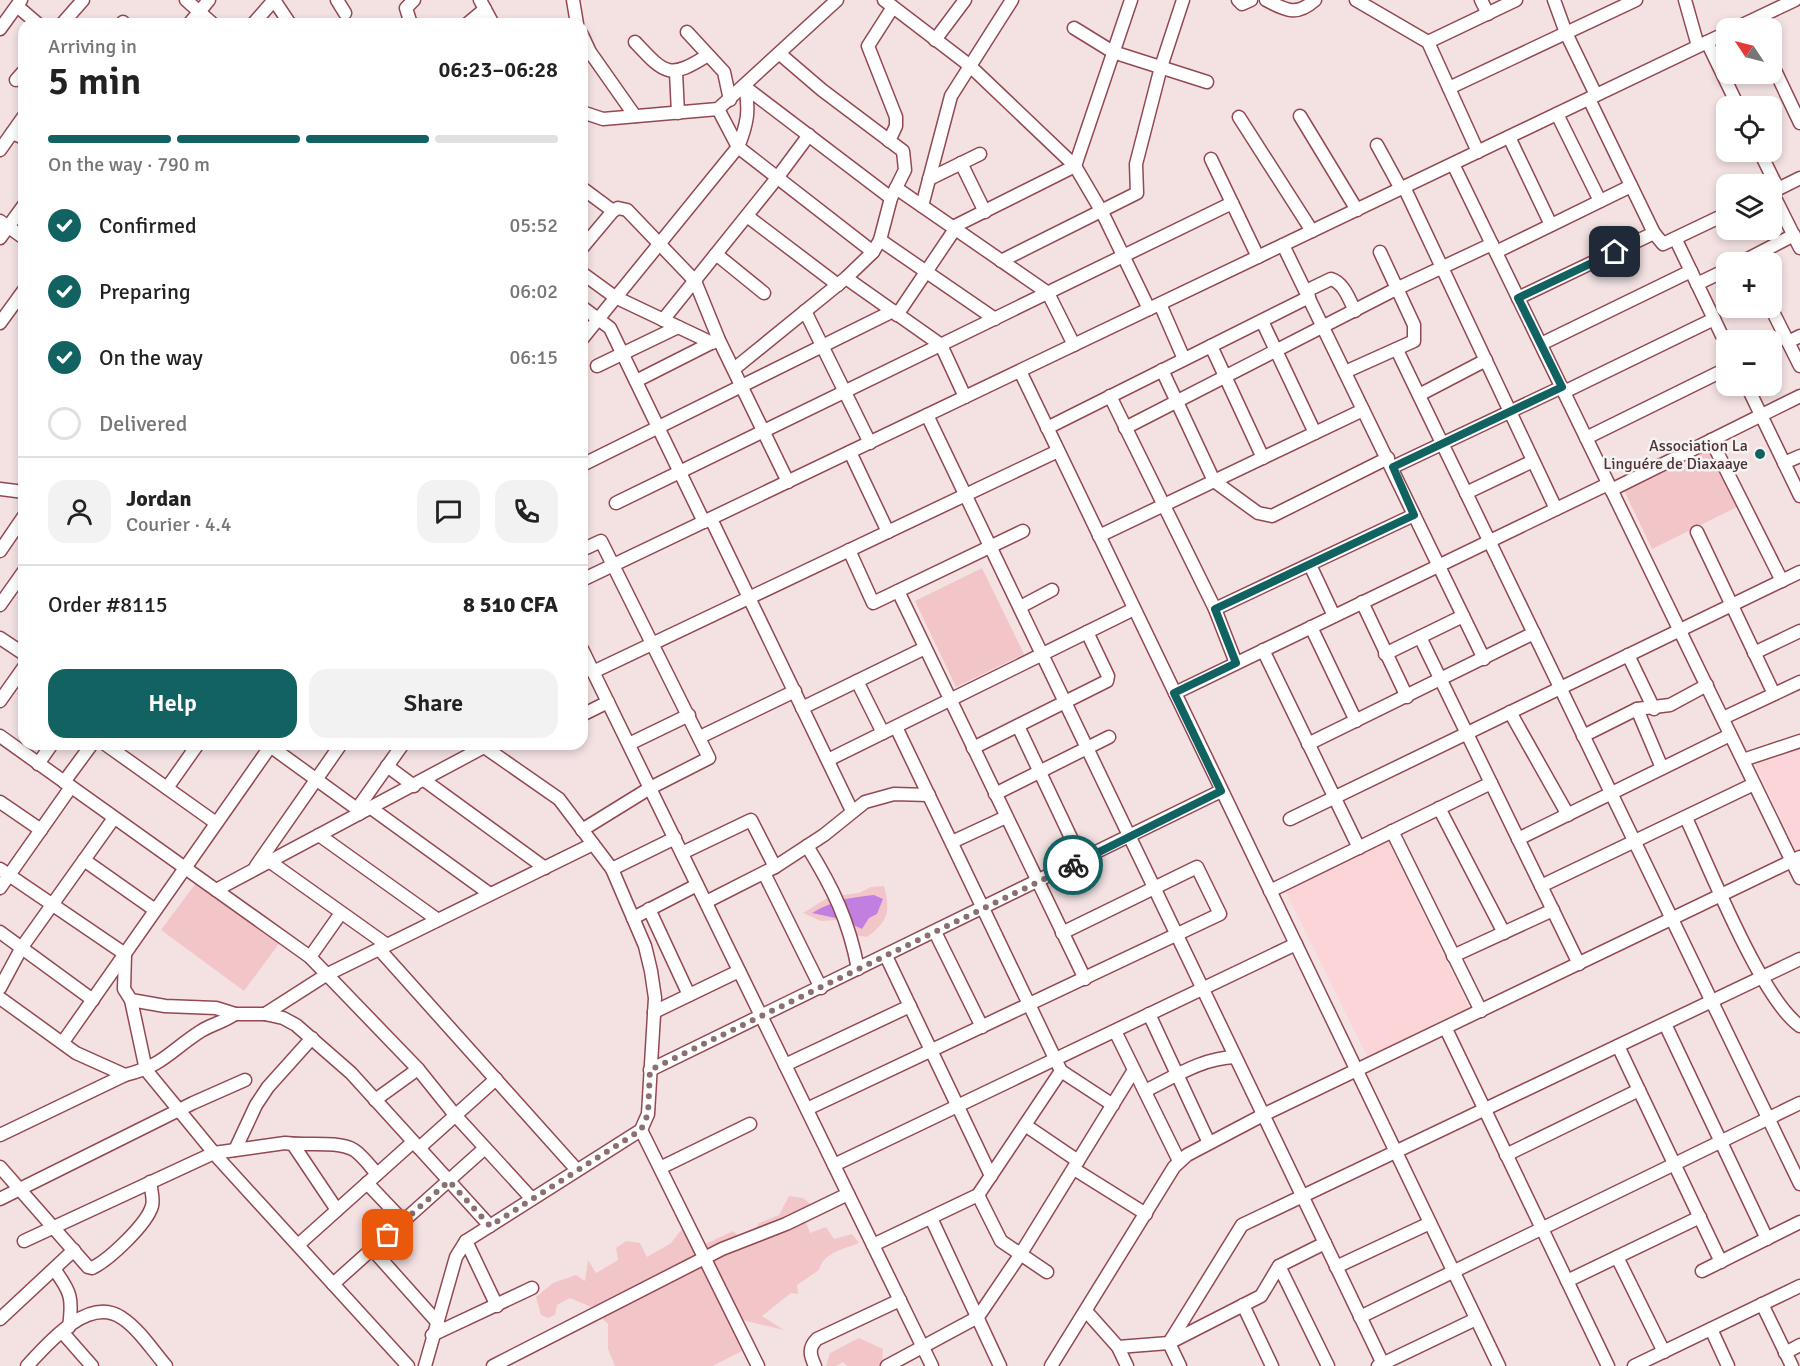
<!DOCTYPE html>
<html lang="en">
<head>
<meta charset="utf-8">
<style>
  body { margin:0; font-family:Signika,sans-serif; background:#f2f2f2; color:#222; height:100vh; display:flex; flex-direction:column; font-size:22px; white-space:nowrap }
  * { box-sizing:border-box; margin:0 }
  p { font-size:20px; color:#767676 }
  .icon { flex:none; width:33px; height:33px; fill:none; stroke:currentColor; stroke-width:2; stroke-linecap:round; stroke-linejoin:round }
  .map { position:relative; flex:1; overflow:hidden }
  .sheet { position:absolute; left:18px; top:18px; width:570px; height:732px; display:flex; flex-direction:column; background:#fff; border-radius:18px; box-shadow:0 3px 9px #0003 }
  .sheet>* { flex:none }
  .needle { width:39px; rotate:305deg }
  .tools { position:absolute; left:1716px; top:18px; display:grid; gap:12px }
  .tools a { display:grid; place-items:center; width:66px; height:66px; border-radius:12px; background:#fff; box-shadow:0 3px 9px #0003; font-size:30px }
  .pin { position:absolute; display:grid; place-items:center; width:51px; height:51px; color:#fff; margin:-26px; border-radius:12px; box-shadow:0 3px 9px #0006 }
  .courier { position:absolute; display:grid; place-items:center; width:60px; height:60px; margin:-30px; border:4px solid #126262; border-radius:50%; background:#fff; color:#222; box-shadow:0 2px 8px #0007 }
  .head em { font-style:normal; font-weight:600 }
  .head div { display:flex; flex-direction:column-reverse }
  .head { display:flex; align-items:center; justify-content:space-between; height:102px; padding:0 30px }
  h1 { font-size:39px; font-weight:600; line-height:45px }
  .bar { display:grid; grid-template-columns:repeat(4,1fr); gap:9px 6px; align-content:center; height:72px; padding:0 30px }
  .bar i { height:8px; border-radius:4px; background:#e0e0e0 }
  .bar .selected { background:#126262 }
  .bar p { grid-column:span 4 }
  .line { display:flex; align-items:center; gap:15px; padding:0 30px; border-top:2px solid #e0e0e0 }
  .line div { flex:1 }
  .round { display:grid; place-items:center; flex:none; width:63px; height:63px; border-radius:18px; background:#f2f2f2 }
  ol { padding:0 30px; list-style:none }
  li { display:flex; align-items:center; gap:18px; height:66px }
  li p { margin-inline-start:auto }
  li .icon { padding:6px; border-radius:50%; background:#126262; color:#fff; stroke-width:4 }
  li:last-child { color:#767676 }
  li i { width:33px; height:33px; border:3px solid #e0e0e0; border-radius:50% }
  .button { display:flex; gap:12px; margin-top:auto; padding:12px 30px }
  .button a { flex:1; height:69px; border-radius:18px; background:#126262; color:#fff; font-size:24px; font-weight:600; line-height:69px; text-align:center }
  .button a+a { background:#f2f2f2; color:#222 }
  .map>svg:first-child { display:block }
</style>
</head>
<body>
<div class="map">
<svg width="1800" height="1366" viewBox="0 0 1800 1366">
  <rect width="100%" height="100%" fill="#f4e2e3"/>
  <g fill="#fbd5d7">
    <polygon points="1800,737 1800,849 1796,851 1753,760"/>
    <polygon points="1387,839 1469,1008 1368,1058 1285,890"/>
  </g>
  <g fill="#f2c6c9">
    <polygon points="1709,445 1739,506 1652,549 1623,488"/>
    <polygon points="982,568 1024,654 956,687 915,601"/>
    <polygon points="198,880 281,941 244,991 161,930"/>
    <path d="M884,886C891,911 888,922 867,937L849,934L837,920L821,921L803,913L829,897L859,893L871,887Z"/>
    <path d="M789,1196L803,1198L814,1207L805,1220L810,1233L826,1227L834,1239L852,1234L859,1243C844,1249 824,1252 819,1270L797,1285L798,1294L791,1293L762,1316L784,1330L742,1320L744,1350L713,1366H615L608,1349V1324L591,1307L570,1298L557,1305L555,1315L548,1318L541,1315L536,1297L553,1283L576,1275L585,1281L588,1260L596,1273L618,1260L616,1248L626,1241L640,1243L647,1257L671,1243L685,1225L701,1246L733,1231L742,1239L753,1233L759,1223L779,1215Z"/>
    <polygon points="859,1338 883,1349 882,1366 847,1366 843,1362 836,1366 826,1366 830,1353"/>
  </g>
  <path fill="#c180e1" d="M874,895L883,899L877,914L869,918L862,929L840,919L812,913C835,900 847,898 874,895Z"/>
  <g fill="none" stroke-linecap="round" stroke-linejoin="round">
    <defs>
      <g id="minor">
        <polyline points="186,0 213,24"/>
        <polyline points="337,0 345,13"/>
        <polyline points="480,0 493,24"/>
        <polyline points="573,0 577,24"/>
        <polyline points="884,0 969,65 1075,166 1102,212 1149,309"/>
        <polyline points="1238,0 1242,4 1251,0"/>
        <path d="M1266,0C1286,10 1296,17 1315,0"/>
        <polyline points="1356,0 1428,42 1478,152"/>
        <polyline points="1481,0 1488,14"/>
        <polyline points="1554,0 1566,33 1596,95"/>
        <polyline points="1685,0 1698,46"/>
        <polyline points="17,6 38,24"/>
        <polyline points="62,24 83,0"/>
        <polyline points="121,24 123,22"/>
        <polyline points="189,24 209,0"/>
        <polyline points="253,24 274,0 290,24"/>
        <polyline points="411,24 406,8 414,0"/>
        <polyline points="467,24 485,9"/>
        <polyline points="1074,28 1113,52 1207,82"/>
        <polyline points="1736,28 1795,0"/>
        <polyline points="0,29 21,0"/>
        <polyline points="687,32 724,72 730,100"/>
        <polyline points="582,35 590,52 635,116"/>
        <polyline points="935,40 965,0"/>
        <path d="M635,42C665,74 669,80 708,55"/>
        <polyline points="1428,42 1516,0"/>
        <polyline points="1707,42 1738,106"/>
        <polyline points="1772,64 1800,123"/>
        <polyline points="676,72 678,113"/>
        <polyline points="16,80 24,71"/>
        <polyline points="1449,88 1636,0"/>
        <polyline points="1589,99 1654,233 1663,244 1726,214"/>
        <polyline points="718,109 738,147 873,252"/>
        <polyline points="582,112 603,119 718,109 837,0"/>
        <polyline points="1557,114 1600,201"/>
        <polyline points="1300,116 1357,210"/>
        <polyline points="1239,117 1312,231"/>
        <polyline points="12,133 24,138"/>
        <polyline points="1509,137 1551,225"/>
        <polyline points="889,141 896,126 896,117 868,46 893,7"/>
        <polyline points="1377,145 1401,189"/>
        <polyline points="0,150 24,116"/>
        <polyline points="1760,152 1778,189"/>
        <polyline points="1211,159 1258,257"/>
        <polyline points="961,163 985,212"/>
        <polyline points="1453,164 1800,878"/>
        <polyline points="929,179 980,154"/>
        <polyline points="1404,187 1556,509"/>
        <polyline points="582,188 613,211"/>
        <polyline points="896,188 1048,293 1074,345"/>
        <polyline points="1772,192 1800,248"/>
        <polyline points="1772,192 1800,178"/>
        <polyline points="922,206 951,96 1012,0"/>
        <polyline points="747,216 838,285"/>
        <polyline points="0,221 24,238"/>
        <polyline points="953,227 1075,166 1131,0"/>
        <polyline points="0,238 24,205"/>
        <polyline points="880,240 995,319"/>
        <polyline points="1676,240 1726,344"/>
        <polyline points="1283,245 1484,659"/>
        <polyline points="582,248 613,211 618,208 627,210 695,281 719,340 788,482"/>
        <polyline points="1496,252 1631,186"/>
        <polyline points="716,254 764,293"/>
        <polyline points="1001,261 1137,193 1136,164 1161,67 1183,0"/>
        <polyline points="1742,262 1794,235"/>
        <polyline points="582,273 615,297 712,343"/>
        <polyline points="846,278 941,345 965,397"/>
        <polyline points="1697,284 1726,270"/>
        <path d="M1306,291L1331,279C1344,283 1349,299 1355,311"/>
        <polyline points="1518,298 1654,233"/>
        <polyline points="1160,304 1184,359"/>
        <polyline points="582,307 610,328 704,522"/>
        <polyline points="1771,308 1800,366"/>
        <polyline points="805,311 870,443"/>
        <polyline points="897,315 955,229"/>
        <polyline points="663,320 777,178 809,135"/>
        <polyline points="1262,321 1315,433"/>
        <polyline points="0,323 24,290"/>
        <path d="M582,339L738,147C747,125 750,110 745,87L891,198"/>
        <polyline points="1788,342 1800,336"/>
        <polyline points="1541,344 1691,271"/>
        <polyline points="1211,346 1263,458"/>
        <polyline points="1397,350 1800,1184"/>
        <polyline points="597,366 678,327"/>
        <polyline points="734,369 846,278 873,252 880,240 891,198 905,170 903,151 822,90 780,54"/>
        <polyline points="1162,370 1214,481 1258,513 1272,516 1388,458"/>
        <polyline points="1020,371 1499,1366"/>
        <polyline points="1345,372 1414,341 1414,325 1380,252"/>
        <polyline points="636,381 715,341"/>
        <polyline points="1747,386 1800,496"/>
        <polyline points="1564,392 1714,319"/>
        <polyline points="1419,395 1486,360"/>
        <polyline points="1110,396 1215,609 1236,663"/>
        <polyline points="927,415 1384,1366"/>
        <polyline points="1047,428 1309,297"/>
        <polyline points="1125,428 1396,289 1492,244"/>
        <polyline points="1586,438 1726,369"/>
        <polyline points="1711,440 1782,581"/>
        <polyline points="850,452 888,532"/>
        <polyline points="1784,463 1800,456"/>
        <polyline points="582,465 893,311"/>
        <polyline points="1393,467 1562,387"/>
        <polyline points="0,489 24,492"/>
        <polyline points="1611,490 1800,396"/>
        <polyline points="1466,493 1533,461"/>
        <polyline points="616,503 1232,203"/>
        <polyline points="711,519 852,811"/>
        <polyline points="1697,532 1774,694"/>
        <polyline points="1099,536 1363,410"/>
        <polyline points="582,550 601,541 709,758 650,788 582,830"/>
        <polyline points="849,550 873,603 1023,531"/>
        <polyline points="0,551 24,516"/>
        <polyline points="1310,565 1334,616"/>
        <polyline points="582,580 1726,33"/>
        <polyline points="898,591 1085,979"/>
        <polyline points="1362,602 1407,697"/>
        <polyline points="0,605 24,571"/>
        <polyline points="1020,607 1052,590"/>
        <polyline points="1215,609 1414,515"/>
        <polyline points="1311,627 1356,721"/>
        <polyline points="1420,637 1579,964"/>
        <polyline points="0,638 24,654"/>
        <polyline points="582,649 932,1366"/>
        <polyline points="1263,650 1359,848"/>
        <polyline points="1754,653 1800,631"/>
        <polyline points="1385,654 1463,616"/>
        <polyline points="1628,655 1654,709"/>
        <polyline points="593,672 1058,451"/>
        <polyline points="857,681 883,733"/>
        <polyline points="1175,693 1608,484"/>
        <polyline points="0,701 24,667"/>
        <polyline points="802,708 925,648"/>
        <polyline points="1637,709 1662,768"/>
        <polyline points="1510,712 1568,815"/>
        <polyline points="582,715 608,702"/>
        <polyline points="1723,718 1800,682"/>
        <polyline points="1018,726 1082,861"/>
        <polyline points="896,727 1061,1071 1113,1105"/>
        <polyline points="0,736 310,957 418,1069 455,1115 532,1199"/>
        <polyline points="1583,736 1637,709 1670,705 1707,685"/>
        <polyline points="700,737 795,691"/>
        <polyline points="105,744 216,823"/>
        <polyline points="629,744 689,715"/>
        <polyline points="1308,744 1534,633"/>
        <polyline points="270,746 357,809 359,814"/>
        <polyline points="973,748 1107,681 1108,676 1087,632"/>
        <polyline points="828,760 1134,609"/>
        <polyline points="1743,760 1800,741"/>
        <polyline points="38,764 52,744"/>
        <polyline points="387,766 414,786"/>
        <polyline points="424,780 545,868"/>
        <polyline points="64,782 92,744"/>
        <polyline points="167,788 198,744"/>
        <polyline points="995,794 1109,737"/>
        <polyline points="0,802 41,830"/>
        <polyline points="371,808 490,894"/>
        <polyline points="1439,808 1504,933"/>
        <polyline points="357,809 403,744"/>
        <path d="M1686,818C1709,866 1761,999 1800,1026"/>
        <polyline points="1290,819 1800,572"/>
        <polyline points="1392,831 1481,1011"/>
        <polyline points="319,835 438,920"/>
        <polyline points="1518,839 1730,735"/>
        <polyline points="952,842 1006,817"/>
        <path d="M807,846C833,888 849,921 858,969"/>
        <polyline points="682,853 751,820 775,867"/>
        <polyline points="84,860 155,910"/>
        <polyline points="269,861 387,945"/>
        <polyline points="256,866 341,744"/>
        <polyline points="0,869 125,954 124,989 131,1000 165,1006 216,1008 235,1014 265,1014 283,1018 296,1025 351,1073 490,1226"/>
        <polyline points="612,869 675,838"/>
        <polyline points="764,873 821,988"/>
        <polyline points="1541,886 1754,784"/>
        <polyline points="0,888 71,787"/>
        <polyline points="216,890 484,747"/>
        <polyline points="1270,891 1491,783"/>
        <polyline points="706,902 775,867 824,835 865,802 894,794 929,795"/>
        <polyline points="649,909 689,995"/>
        <polyline points="633,918 697,885"/>
        <polyline points="0,932 93,1000"/>
        <polyline points="935,932 982,1027"/>
        <polyline points="379,949 577,1170"/>
        <polyline points="886,956 991,1176"/>
        <polyline points="1453,956 1553,910"/>
        <polyline points="310,957 341,913"/>
        <polyline points="0,988 22,947 114,818"/>
        <polyline points="0,998 76,1053 125,1075"/>
        <polyline points="131,1000 146,1070 219,1159 408,1366"/>
        <polyline points="654,1012 739,971"/>
        <polyline points="265,1014 326,975 593,844"/>
        <polyline points="1149,1014 1209,1143"/>
        <polyline points="1665,1024 1767,1239"/>
        <polyline points="1446,1029 1608,1366"/>
        <polyline points="1115,1031 1179,1161"/>
        <polyline points="63,1042 272,744"/>
        <polyline points="1618,1046 1721,1262"/>
        <polyline points="785,1065 910,1006"/>
        <polyline points="650,1070 1221,791"/>
        <path d="M1145,1091C1174,1077 1202,1058 1235,1057"/>
        <polyline points="375,1100 418,1069"/>
        <polyline points="807,1109 1220,914 1197,867 1062,933"/>
        <polyline points="1025,1125 1078,1161"/>
        <polyline points="641,1130 758,1366"/>
        <path d="M0,1135L125,1075C163,1066 171,1050 201,1031C212,1024 224,1022 235,1014"/>
        <polyline points="294,1146 337,1210"/>
        <polyline points="419,1148 496,1079"/>
        <polyline points="235,1150 256,1105 268,1087 312,1038"/>
        <polyline points="1506,1155 1639,1090"/>
        <polyline points="834,1165 1296,944"/>
        <path d="M0,1167L88,1267L92,1268C109,1260 147,1224 152,1206C154,1200 151,1189 150,1182"/>
        <polyline points="660,1168 750,1124"/>
        <polyline points="1074,1169 1146,1214"/>
        <polyline points="367,1183 403,1221"/>
        <polyline points="978,1195 1001,1241 1047,1272"/>
        <polyline points="0,1199 193,1103 245,1080"/>
        <polyline points="931,1218 1000,1366"/>
        <path d="M24,1241L214,1153L285,1143C302,1146 338,1140 354,1150C362,1155 370,1166 377,1174"/>
        <polyline points="466,1241 497,1306"/>
        <polyline points="298,1245 413,1142"/>
        <polyline points="873,1245 978,1195 1061,1071"/>
        <polyline points="372,1249 438,1323"/>
        <polyline points="1617,1257 1664,1352"/>
        <polyline points="1279,1266 1325,1243"/>
        <polyline points="1336,1267 1430,1223"/>
        <path d="M54,1269C71,1292 73,1298 69,1327"/>
        <polyline points="1702,1271 1800,1222"/>
        <polyline points="1567,1281 1700,1217"/>
        <polyline points="333,1284 485,1148"/>
        <polyline points="1762,1304 1792,1366"/>
        <polyline points="1243,1305 1272,1366"/>
        <polyline points="1086,1311 1118,1347 1127,1366"/>
        <polyline points="1360,1317 1800,1103"/>
        <polyline points="0,1319 74,1250"/>
        <polyline points="1711,1329 1728,1366"/>
        <polyline points="63,1333 92,1366"/>
        <polyline points="432,1335 532,1288"/>
        <polyline points="1169,1343 1242,1225 1800,959"/>
        <polyline points="1169,1343 1180,1366"/>
        <polyline points="1118,1347 1169,1343 1261,1296 1279,1266 1328,1366"/>
        <polyline points="1785,1353 1800,1345"/>
        <path d="M27,1366C48,1343 89,1295 122,1318C139,1329 153,1351 166,1366"/>
        <polyline points="425,1366 456,1257 466,1241 641,1130 648,1114 655,998 651,971 645,946 612,869 559,799 480,744"/>
        <polyline points="493,1366 722,1249 786,1224 848,1194"/>
        <path d="M815,1366C810,1355 808,1348 817,1339L900,1300"/>
        <polyline points="887,1366 978,1317 1020,1255 1134,1070"/>
        <polyline points="1051,1366 1174,1167 1187,1155 1263,1115 1800,857"/>
        <polyline points="1378,1366 1476,1319"/>
        <polyline points="1634,1366 1800,1286"/>
      </g>
    </defs>
    <use href="#minor" stroke="#924951" stroke-width="15"/>
    <use href="#minor" stroke="#fff" stroke-width="12"/>
  </g>
  <g fill="none" stroke-linecap="round" stroke-linejoin="round">
    <polyline stroke="#8b7072" stroke-width="6" stroke-dasharray="0 10.8" points="388,1235 449,1181 490,1226 641,1130 648,1114 650,1070 1073,865"/>
    <polyline stroke="#126262" stroke-width="8" points="1073,865 1221,791 1174,693 1236,663 1215,609 1414,515 1393,467 1562,387 1518,298 1615,252"/>
  </g>
  <circle fill="#126262" stroke="#f4f4f4" stroke-width="2" cx="1760" cy="454" r="6"/>
  <g text-anchor="middle" stroke-width="5" stroke-linejoin="round" paint-order="stroke">
    <g font-size="16" fill="#533235" stroke="#f4f4f4" text-anchor="end">
      <text x="1748" y="451">Association La<tspan x="1748" dy="18">Linguére de Diaxaaye</tspan></text>
    </g>
  </g>
</svg>
<div class="tools">
<a><svg class="needle" viewBox="-14 -14 28 28"><path d="M0-13l5 13h-10z" fill="#e53935"/><path d="M0 13l5-13h-10z" fill="#767676"/></svg></a>
<a><svg class="icon" aria-label="locate" viewBox="0 0 24 24"><circle cx="12" cy="12" r="6"/><path d="M12 2v4M12 18v4M2 12h4M18 12h4"/></svg></a>
<a><svg class="icon" aria-label="layers" viewBox="0 0 24 24"><path d="M12 4l9 5-9 5-9-5zM3 14l9 5 9-5"/></svg></a>
<a>+</a>
<a>−</a>
</div>
<div class="pin" style="left:388px;top:1235px;background:#ea580c"><svg class="icon" aria-label="bag" viewBox="0 0 24 24"><path d="M5 8h14l-1 12H6zM9 8a3 3 0 0 1 6 0"/></svg></div>
<div class="pin" style="left:1615px;top:252px;background:#1f2937"><svg class="icon" aria-label="home" viewBox="0 0 24 24"><path d="M3 11l9-7 9 7M6 9v11h12V9"/></svg></div>
<div class="courier" style="left:1073px;top:865px"><svg class="icon" aria-label="bike" viewBox="0 0 24 24"><circle cx="6" cy="16" r="4"/><circle cx="18" cy="16" r="4"/><path d="M6 16l4-8h5l3 8M10 8l3 8H6M13 5h3"/></svg></div>
<section class="sheet">
<div class="head"><div><h1>5 min</h1><p>Arriving in</p></div><em>06:23–06:28</em></div>
<div class="bar"><i class="selected"></i><i class="selected"></i><i class="selected"></i><i></i><p>On the way · 790 m</p></div>
<ol>
<li><svg class="icon" aria-label="check" viewBox="0 0 24 24"><path d="M5 12l5 5 9-10"/></svg>Confirmed<p>05:52</p></li>
<li><svg class="icon" aria-label="check" viewBox="0 0 24 24"><path d="M5 12l5 5 9-10"/></svg>Preparing<p>06:02</p></li>
<li><svg class="icon" aria-label="check" viewBox="0 0 24 24"><path d="M5 12l5 5 9-10"/></svg>On the way<p>06:15</p></li>
<li><i></i>Delivered</li>
</ol>
<div class="line" style="height:108px"><a class="round"><svg class="icon" aria-label="person" viewBox="0 0 24 24"><circle cx="12" cy="8" r="4"/><path d="M4 21q1-7 8-7t8 7"/></svg></a><div><b>Jordan</b><p>Courier · 4.4</p></div><a class="round"><svg class="icon" aria-label="chat" viewBox="0 0 24 24"><path d="M4 5h16v11H9l-5 4z"/></svg></a><a class="round"><svg class="icon" aria-label="phone" viewBox="0 0 24 24"><path d="M5 4h4l2 5-3 2q2 4 5 5l2-3 5 2v4C11 20 4 13 5 4z"/></svg></a></div>
<div class="line" style="height:78px"><div>Order #8115</div><b>8 510 CFA</b></div>
<div class="button"><a>Help</a><a>Share</a></div>
</section>
</div>
</body>
</html>
